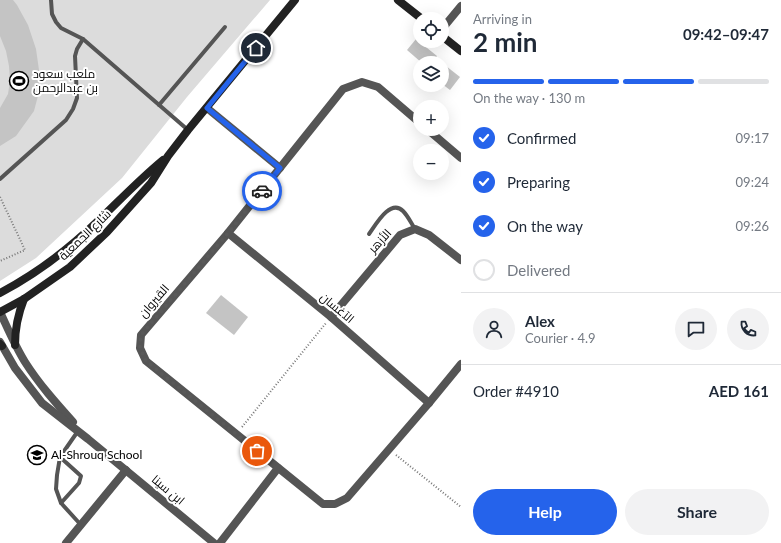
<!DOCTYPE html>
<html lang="en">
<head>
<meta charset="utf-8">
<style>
  body { margin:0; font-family:Lato,Cairo,sans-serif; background:#f2f2f3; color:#1f2937; height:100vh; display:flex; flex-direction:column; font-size:15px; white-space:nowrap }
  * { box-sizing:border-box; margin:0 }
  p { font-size:13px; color:#747a83 }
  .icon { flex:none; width:22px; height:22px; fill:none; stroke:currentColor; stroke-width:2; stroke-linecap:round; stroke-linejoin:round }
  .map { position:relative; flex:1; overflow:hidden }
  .side { display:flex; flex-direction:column; background:#fff; width:320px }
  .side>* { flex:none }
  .buttons { position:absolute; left:413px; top:12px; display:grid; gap:8px }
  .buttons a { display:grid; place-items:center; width:36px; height:36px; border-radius:50%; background:#fff; box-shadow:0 4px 16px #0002; font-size:20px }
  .pin { position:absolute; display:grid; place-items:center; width:34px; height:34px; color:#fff; margin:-17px; border:2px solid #fff; border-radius:50%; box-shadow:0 1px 4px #0007 }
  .courier { position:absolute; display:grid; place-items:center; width:40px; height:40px; margin:-20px; border:3px solid #2563eb; border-radius:50%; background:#fff; color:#222; box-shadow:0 1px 5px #0007 }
  .headline em { font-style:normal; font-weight:700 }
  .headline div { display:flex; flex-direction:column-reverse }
  .headline { display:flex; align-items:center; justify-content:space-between; height:68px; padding:0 12px }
  h1 { font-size:26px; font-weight:700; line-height:30px }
  .bar { display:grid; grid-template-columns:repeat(4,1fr); gap:6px 4px; align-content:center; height:48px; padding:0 12px }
  .bar i { height:5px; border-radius:3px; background:#e0e1e3 }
  .bar .selected { background:#2563eb }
  .bar p { grid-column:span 4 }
  .line { display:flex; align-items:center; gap:10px; padding:0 12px; border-top:1px solid #e0e1e3 }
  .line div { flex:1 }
  .round { display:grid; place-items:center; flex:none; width:42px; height:42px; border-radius:21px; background:#f2f2f3 }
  ol { padding:0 12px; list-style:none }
  li { display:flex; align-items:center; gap:12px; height:44px }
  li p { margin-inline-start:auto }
  li .icon { padding:4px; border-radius:50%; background:#2563eb; color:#fff; stroke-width:4 }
  li:last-child { color:#747a83 }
  li i { width:22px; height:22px; border:2px solid #e0e1e3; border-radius:50% }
  .button { display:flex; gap:8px; margin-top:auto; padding:8px 12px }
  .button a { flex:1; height:46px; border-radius:24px; background:#2563eb; color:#fff; font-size:16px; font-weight:700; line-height:46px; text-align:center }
  .button a+a { background:#f2f2f3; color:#1f2937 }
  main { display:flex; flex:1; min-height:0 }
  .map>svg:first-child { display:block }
</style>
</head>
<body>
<main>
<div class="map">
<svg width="461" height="543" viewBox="0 0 461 543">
  <rect width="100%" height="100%" fill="#fff"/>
  <polygon fill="#dcdcdc" points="0,0 270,0 187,97 122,178 36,258 0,281"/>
  <g fill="#c4c4c4">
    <polygon points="0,0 13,0 17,5 28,25 36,49 39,70 39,92 34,111 16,136 0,146 0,108 8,94 10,81 9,66 6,51 0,36"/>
    <polygon points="416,39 437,56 432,63 422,63 407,50"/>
    <polygon points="446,66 460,77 450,90 442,84 442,71"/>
    <polygon points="221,295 248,317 234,335 206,313"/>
  </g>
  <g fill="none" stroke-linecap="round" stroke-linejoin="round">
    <g stroke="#777" stroke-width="2" stroke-dasharray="1 2" stroke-linecap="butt">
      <polyline points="0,197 25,250 0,261"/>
      <polyline points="242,427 326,323"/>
      <polyline points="396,455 461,507"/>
    </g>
    <g stroke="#555" stroke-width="4">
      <polyline points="51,0 52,14 56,22 61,28 83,39 188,130"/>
      <polyline points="159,105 225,27"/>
      <polyline points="0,179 66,120 73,109 77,98 75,56 77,49 83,39"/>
      <path d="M369,234C375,226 390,198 403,211C408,216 411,223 415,229"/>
      <polyline points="78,431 60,457 57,475 56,489 61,503 81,525"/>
      <polyline points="60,457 81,476 79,483 61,503"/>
    </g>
    <g stroke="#555" stroke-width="8">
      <polyline points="442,29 461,6"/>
      <polyline points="207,108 280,168"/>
      <polyline points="420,123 378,87 362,82 343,89 228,233 141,335 140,348 146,361 323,504 335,504 347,498 429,403 461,364"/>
      <polyline points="427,129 461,158"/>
      <polyline points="228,233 331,317 429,403"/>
      <path d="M0,312C8,329 15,346 25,362C39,384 56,403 73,422"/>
      <polyline points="331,317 400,235 415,229 429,235 461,260"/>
      <polyline points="0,342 15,368 42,403 88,439 214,543"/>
      <polyline points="66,543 126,470"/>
      <polyline points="220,543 278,468"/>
    </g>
    <g stroke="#222" stroke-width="8">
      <polyline points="398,0 422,19"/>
      <polyline points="442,36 461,51"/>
      <path d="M0,293C36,274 69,249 98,221C120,200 140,179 163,160"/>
      <polyline points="0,312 24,299 70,267 107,232 151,183 168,156 188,130 295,0"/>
      <polyline points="0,344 2,346"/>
      <path d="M15,345C15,328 18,314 24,299"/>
    </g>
  </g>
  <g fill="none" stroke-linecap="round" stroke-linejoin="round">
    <polyline stroke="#595959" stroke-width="4" stroke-dasharray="0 7.2" points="257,451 146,361 140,348 141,335 228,233 262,191"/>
    <polyline stroke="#2563eb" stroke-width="5" points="256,48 207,108 280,168 262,191"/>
  </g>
  <defs>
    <symbol id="stadium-ring" viewBox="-11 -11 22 22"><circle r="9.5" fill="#fff" stroke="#000" stroke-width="1.5"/><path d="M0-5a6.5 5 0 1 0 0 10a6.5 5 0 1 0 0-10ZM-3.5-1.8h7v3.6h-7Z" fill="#000"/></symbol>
    <symbol id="school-ring" viewBox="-11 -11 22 22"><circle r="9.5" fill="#fff" stroke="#000" stroke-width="1.5"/><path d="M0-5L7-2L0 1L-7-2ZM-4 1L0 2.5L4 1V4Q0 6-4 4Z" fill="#000"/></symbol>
  </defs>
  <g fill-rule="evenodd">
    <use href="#stadium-ring" x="8" y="70" width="22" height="22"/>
    <use href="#school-ring" x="26" y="444" width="22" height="22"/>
  </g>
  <g text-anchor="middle" stroke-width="4" stroke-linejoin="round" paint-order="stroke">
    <g font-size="12" fill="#000" stroke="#fff" text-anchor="start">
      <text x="33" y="78">ملعب سعود<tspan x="33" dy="14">بن عبدالرحمن</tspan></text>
      <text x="51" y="459">Al-Shrouq School</text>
    </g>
    <g font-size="12" fill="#000" stroke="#fff">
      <text transform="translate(85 235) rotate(-44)" y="4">شارع الجمعية</text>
      <text transform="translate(380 241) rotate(-48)" y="4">الأزهر</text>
      <text transform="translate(154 301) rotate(-49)" y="4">القيروان</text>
      <text transform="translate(337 308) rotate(40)" y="4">الآغسان</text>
      <text transform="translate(168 490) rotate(40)" y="4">ابن سينا</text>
    </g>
  </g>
</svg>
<div class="buttons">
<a><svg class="icon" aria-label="locate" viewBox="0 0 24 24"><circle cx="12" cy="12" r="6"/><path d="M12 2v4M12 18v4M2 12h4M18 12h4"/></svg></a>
<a><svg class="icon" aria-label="layers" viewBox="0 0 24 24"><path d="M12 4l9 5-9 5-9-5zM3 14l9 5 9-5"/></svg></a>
<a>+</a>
<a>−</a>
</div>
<div class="pin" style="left:257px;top:451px;background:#ea580c"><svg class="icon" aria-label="bag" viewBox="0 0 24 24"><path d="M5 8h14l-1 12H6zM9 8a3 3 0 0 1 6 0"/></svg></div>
<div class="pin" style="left:256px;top:48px;background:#1f2937"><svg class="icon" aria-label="home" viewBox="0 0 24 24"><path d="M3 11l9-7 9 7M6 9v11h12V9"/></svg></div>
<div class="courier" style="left:262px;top:191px"><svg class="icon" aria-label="car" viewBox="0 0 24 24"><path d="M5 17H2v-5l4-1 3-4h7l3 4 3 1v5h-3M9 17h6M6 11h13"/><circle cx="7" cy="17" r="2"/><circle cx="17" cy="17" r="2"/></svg></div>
</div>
<section class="side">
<div class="headline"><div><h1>2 min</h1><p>Arriving in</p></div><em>09:42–09:47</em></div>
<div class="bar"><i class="selected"></i><i class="selected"></i><i class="selected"></i><i></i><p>On the way · 130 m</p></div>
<ol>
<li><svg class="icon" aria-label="check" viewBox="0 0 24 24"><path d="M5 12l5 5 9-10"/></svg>Confirmed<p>09:17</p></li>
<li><svg class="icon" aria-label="check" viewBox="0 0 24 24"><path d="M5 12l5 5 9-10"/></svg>Preparing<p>09:24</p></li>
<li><svg class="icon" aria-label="check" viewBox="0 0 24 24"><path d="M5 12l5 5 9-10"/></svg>On the way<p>09:26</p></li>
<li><i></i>Delivered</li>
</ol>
<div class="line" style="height:72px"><a class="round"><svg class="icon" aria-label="person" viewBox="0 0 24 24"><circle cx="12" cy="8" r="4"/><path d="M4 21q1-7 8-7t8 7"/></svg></a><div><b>Alex</b><p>Courier · 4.9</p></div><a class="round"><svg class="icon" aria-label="chat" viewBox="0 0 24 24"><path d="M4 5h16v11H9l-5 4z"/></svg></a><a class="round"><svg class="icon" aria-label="phone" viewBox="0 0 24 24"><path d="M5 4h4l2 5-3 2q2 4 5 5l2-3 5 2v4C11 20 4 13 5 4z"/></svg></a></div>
<div class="line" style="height:52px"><div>Order #4910</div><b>AED 161</b></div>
<div class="button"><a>Help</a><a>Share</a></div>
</section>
</main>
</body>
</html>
